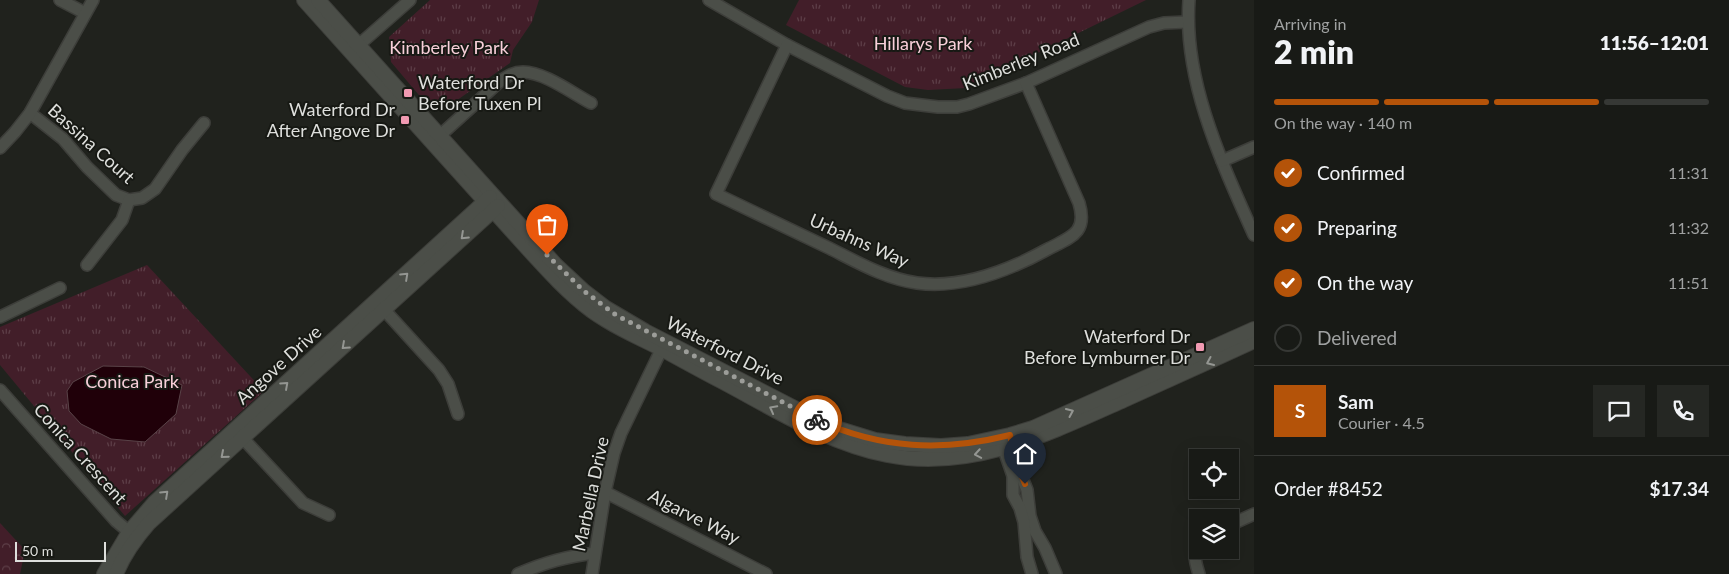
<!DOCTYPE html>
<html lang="en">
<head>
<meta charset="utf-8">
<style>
  body { margin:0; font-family:Lato,sans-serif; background:#252723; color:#f1f3f6; height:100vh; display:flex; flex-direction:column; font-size:19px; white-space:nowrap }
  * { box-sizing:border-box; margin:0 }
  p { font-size:16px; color:#9fa1a1 }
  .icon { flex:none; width:28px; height:28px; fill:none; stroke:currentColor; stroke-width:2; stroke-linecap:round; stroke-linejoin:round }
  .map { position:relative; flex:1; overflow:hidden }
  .side { display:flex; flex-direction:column; background:#181a16; width:475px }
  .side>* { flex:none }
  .buttons { position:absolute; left:1189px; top:449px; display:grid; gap:10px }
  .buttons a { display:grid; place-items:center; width:50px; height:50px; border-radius:0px; background:#181a16; box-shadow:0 5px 20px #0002,0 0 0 1px #363835; font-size:25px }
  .scale { position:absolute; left:15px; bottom:12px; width:91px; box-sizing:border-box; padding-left:5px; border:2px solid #dedfdc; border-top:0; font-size:14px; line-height:18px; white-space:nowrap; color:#dedfdc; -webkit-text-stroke:4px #171914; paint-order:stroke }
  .pin { position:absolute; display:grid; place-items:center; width:42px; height:42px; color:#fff; margin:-51px -21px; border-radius:50% 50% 50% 0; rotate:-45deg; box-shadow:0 0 5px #0007 }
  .pin .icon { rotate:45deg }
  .courier { position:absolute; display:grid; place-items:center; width:50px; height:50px; margin:-25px; border:4px solid #b45309; border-radius:50%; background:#fff; color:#222; box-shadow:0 1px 6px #0007 }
  .summary em { font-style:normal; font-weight:800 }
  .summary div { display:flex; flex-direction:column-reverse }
  .summary { display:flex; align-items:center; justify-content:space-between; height:85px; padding:0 20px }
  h1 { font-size:32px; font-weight:800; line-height:38px }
  .bar { display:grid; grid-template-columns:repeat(4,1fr); gap:8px 5px; align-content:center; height:60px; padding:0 20px }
  .bar i { height:6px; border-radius:4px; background:#363835 }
  .bar .current { background:#b45309 }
  .bar p { grid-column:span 4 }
  .line { display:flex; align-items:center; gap:12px; padding:0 20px; border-top:1px solid #363835 }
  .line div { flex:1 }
  .round { display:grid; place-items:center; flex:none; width:52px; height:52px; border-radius:0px; background:#252723 }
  ol { padding:0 20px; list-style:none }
  li { display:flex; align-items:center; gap:15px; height:55px }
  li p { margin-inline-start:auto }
  li .icon { padding:5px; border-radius:50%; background:#b45309; color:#fff; stroke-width:4 }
  li:last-child { color:#9fa1a1 }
  li i { width:28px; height:28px; border:2px solid #363835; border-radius:50% }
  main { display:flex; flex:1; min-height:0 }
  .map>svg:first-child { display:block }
</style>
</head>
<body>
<main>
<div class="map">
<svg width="1254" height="574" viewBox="0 0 1254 574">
  <defs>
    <pattern id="forest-crowns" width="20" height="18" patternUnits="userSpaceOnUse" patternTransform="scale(1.25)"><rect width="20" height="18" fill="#421e29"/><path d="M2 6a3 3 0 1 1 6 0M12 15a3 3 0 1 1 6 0" fill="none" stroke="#5d3e47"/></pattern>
    <pattern id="park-tufts" width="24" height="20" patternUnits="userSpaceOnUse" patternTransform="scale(1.25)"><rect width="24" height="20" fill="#421e29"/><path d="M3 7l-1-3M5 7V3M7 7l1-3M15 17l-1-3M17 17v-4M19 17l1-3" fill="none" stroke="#5d3e47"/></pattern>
  </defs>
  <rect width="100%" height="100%" fill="#20221d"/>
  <polygon fill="url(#forest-crowns)" points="0,523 25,550 20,574 0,574"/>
  <g fill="url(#park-tufts)">
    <polygon points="430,0 539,0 532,22 513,50 510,63 453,103 429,107 391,62 389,37"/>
    <polygon points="799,0 1146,0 966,88 928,90 905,87 786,25"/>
    <polygon points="147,265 264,391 125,516 0,365 0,327"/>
  </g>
  <polygon fill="#200009" stroke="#594348" points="103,366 144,367 182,385 176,414 145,442 111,439 81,424 69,411 67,391 73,382"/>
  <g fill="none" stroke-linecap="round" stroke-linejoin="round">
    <defs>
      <g id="minor">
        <polyline points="60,0 85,13"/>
        <polyline points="709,0 787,45 887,96 905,103 938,107 957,107 969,104 1026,83 1149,27 1164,23 1187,22"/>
        <path d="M1189,0C1183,81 1222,163 1254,235"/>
        <path d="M787,45L716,194C754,212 792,230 829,248C857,262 886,279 917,283C961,289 1010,270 1048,249C1071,237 1088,233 1079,203L1026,83"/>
        <polyline points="353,50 410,0"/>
        <polyline points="30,113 63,139 87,167 116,195 129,200 142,198 155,189 182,150 204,123"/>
        <path d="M435,140L498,83C506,77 513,72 523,72C544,72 572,93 591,103"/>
        <polyline points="0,148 15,132 30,113 93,0"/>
        <polyline points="1222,161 1254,147"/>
        <polyline points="87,265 122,220 129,200"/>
        <polyline points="378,303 439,370 448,384 458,414"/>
        <polyline points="0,317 60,288"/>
        <polyline points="0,390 116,521 134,536"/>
        <polyline points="237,432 303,503 329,515"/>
        <polyline points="1011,437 1016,462 1027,490 1030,516 1035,531 1045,548 1056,574"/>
        <polyline points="1001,441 1013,476 1013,495 1020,508 1024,522 1027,557 1032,574"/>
        <polyline points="605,492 766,574"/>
        <polyline points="1230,525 1254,514"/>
        <path d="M1198,547C1193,557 1196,564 1199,574"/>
        <path d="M518,574C546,562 565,557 595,553"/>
        <polyline points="592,574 605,492 614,453 621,433 665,342"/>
      </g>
      <g id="tertiary">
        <path d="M304,0L528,249C548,271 568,293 592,311C613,326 637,337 660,348C680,359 700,370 721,381C774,409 827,443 887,455C971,472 1050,433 1124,400C1168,380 1211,361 1254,341"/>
        <polyline points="318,0 555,264 584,291 606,308 645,331 818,420 836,428 875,440 905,444 941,446 968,444 1010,435 1033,428 1254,329"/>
        <polyline points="104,574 129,532 154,503 490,197"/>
        <path d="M116,574C124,554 135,539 149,523L498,206"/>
      </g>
    </defs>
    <use href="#minor" stroke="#3d3e3a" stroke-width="14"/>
    <use href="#tertiary" stroke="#3d3e3a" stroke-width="16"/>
    <use href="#minor" stroke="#4b4e48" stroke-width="11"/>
    <use href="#tertiary" stroke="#4b4e48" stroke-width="14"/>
  </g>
  <defs><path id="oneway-chevron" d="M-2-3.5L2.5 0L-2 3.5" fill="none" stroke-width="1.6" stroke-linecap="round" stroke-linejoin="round" transform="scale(1.25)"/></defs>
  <g stroke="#949692">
    <use href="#oneway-chevron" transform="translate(464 236) rotate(137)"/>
    <use href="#oneway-chevron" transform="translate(405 276) rotate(-43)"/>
    <use href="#oneway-chevron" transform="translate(345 346) rotate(138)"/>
    <use href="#oneway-chevron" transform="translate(1210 362) rotate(156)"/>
    <use href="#oneway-chevron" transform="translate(285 385) rotate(-42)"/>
    <use href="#oneway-chevron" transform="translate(773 409) rotate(-152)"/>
    <use href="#oneway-chevron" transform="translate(1070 412) rotate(-24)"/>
    <use href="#oneway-chevron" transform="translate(978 454) rotate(170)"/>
    <use href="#oneway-chevron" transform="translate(224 455) rotate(139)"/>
    <use href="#oneway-chevron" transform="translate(165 494) rotate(-43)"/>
  </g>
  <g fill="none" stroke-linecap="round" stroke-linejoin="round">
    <polyline stroke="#9c9d99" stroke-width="5" stroke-dasharray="0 9" points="547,255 584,291 616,315 817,420"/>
    <path stroke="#b45309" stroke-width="6" d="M817,420C881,449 942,452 1010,435L1016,462L1025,484"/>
  </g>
  <g fill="#f19ab2" stroke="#171914" stroke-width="2">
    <rect x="403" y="88" width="10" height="10" rx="2.5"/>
    <rect x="400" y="115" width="10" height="10" rx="2.5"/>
    <rect x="1195" y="342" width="10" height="10" rx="2.5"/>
  </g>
  <g text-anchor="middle" stroke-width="4" stroke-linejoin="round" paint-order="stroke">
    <g font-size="18" fill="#f8cfd9" stroke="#171914">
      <text x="923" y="50">Hillarys Park</text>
      <text x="449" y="54">Kimberley Park</text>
      <text x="132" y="388">Conica Park</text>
    </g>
    <g font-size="18" fill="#dedfdc" stroke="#171914">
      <text transform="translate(1021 62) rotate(-22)" y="6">Kimberley Road</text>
      <text transform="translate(91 144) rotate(42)" y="6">Bassina Court</text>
      <text transform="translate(859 241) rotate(24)" y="6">Urbahns Way</text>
      <text transform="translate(725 351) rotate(27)" y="6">Waterford Drive</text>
      <text transform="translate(279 365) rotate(-42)" y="6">Angove Drive</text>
      <text transform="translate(80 454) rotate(48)" y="6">Conica Crescent</text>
      <text transform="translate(591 494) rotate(-78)" y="6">Marbella Drive</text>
      <text transform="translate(694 517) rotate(27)" y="6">Algarve Way</text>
    </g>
    <g font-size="18" fill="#dedfdc" stroke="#171914" text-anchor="end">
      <text x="418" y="89" text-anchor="start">Waterford Dr<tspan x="418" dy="21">Before Tuxen Pl</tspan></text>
      <text x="395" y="116">Waterford Dr<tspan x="395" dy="21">After Angove Dr</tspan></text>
      <text x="1190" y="343">Waterford Dr<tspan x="1190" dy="21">Before Lymburner Dr</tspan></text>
    </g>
  </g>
</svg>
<div class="buttons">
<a><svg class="icon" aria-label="locate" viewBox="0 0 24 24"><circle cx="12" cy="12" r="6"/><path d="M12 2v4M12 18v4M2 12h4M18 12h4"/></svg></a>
<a><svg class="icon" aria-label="layers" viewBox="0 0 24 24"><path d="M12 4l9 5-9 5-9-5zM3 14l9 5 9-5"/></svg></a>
</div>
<div class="scale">50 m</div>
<div class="pin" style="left:547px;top:255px;background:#ea580c"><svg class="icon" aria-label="bag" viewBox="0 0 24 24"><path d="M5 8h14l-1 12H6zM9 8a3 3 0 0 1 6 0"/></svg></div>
<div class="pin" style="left:1025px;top:484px;background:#1f2937"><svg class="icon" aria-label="home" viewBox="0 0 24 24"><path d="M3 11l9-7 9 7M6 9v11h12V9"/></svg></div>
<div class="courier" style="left:817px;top:420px"><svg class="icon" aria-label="bike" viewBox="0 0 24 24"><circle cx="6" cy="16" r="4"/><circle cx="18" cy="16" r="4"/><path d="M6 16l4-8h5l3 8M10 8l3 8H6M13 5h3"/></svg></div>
</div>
<section class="side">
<div class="summary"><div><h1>2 min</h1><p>Arriving in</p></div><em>11:56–12:01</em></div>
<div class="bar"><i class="current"></i><i class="current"></i><i class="current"></i><i></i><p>On the way · 140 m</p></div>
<ol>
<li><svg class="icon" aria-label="check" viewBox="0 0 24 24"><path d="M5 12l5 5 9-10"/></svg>Confirmed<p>11:31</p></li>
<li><svg class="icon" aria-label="check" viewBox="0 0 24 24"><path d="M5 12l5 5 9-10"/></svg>Preparing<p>11:32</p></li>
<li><svg class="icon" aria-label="check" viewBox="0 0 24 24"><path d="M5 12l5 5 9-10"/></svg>On the way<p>11:51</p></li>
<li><i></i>Delivered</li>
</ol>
<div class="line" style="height:90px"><b class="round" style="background:#b45309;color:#fff">S</b><div><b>Sam</b><p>Courier · 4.5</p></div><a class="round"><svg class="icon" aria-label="chat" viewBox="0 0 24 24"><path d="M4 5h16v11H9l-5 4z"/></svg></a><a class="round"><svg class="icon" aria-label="phone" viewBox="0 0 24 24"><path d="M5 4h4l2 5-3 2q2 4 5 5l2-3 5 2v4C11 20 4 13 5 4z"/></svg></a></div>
<div class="line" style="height:65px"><div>Order #8452</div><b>$17.34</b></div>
</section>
</main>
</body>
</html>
